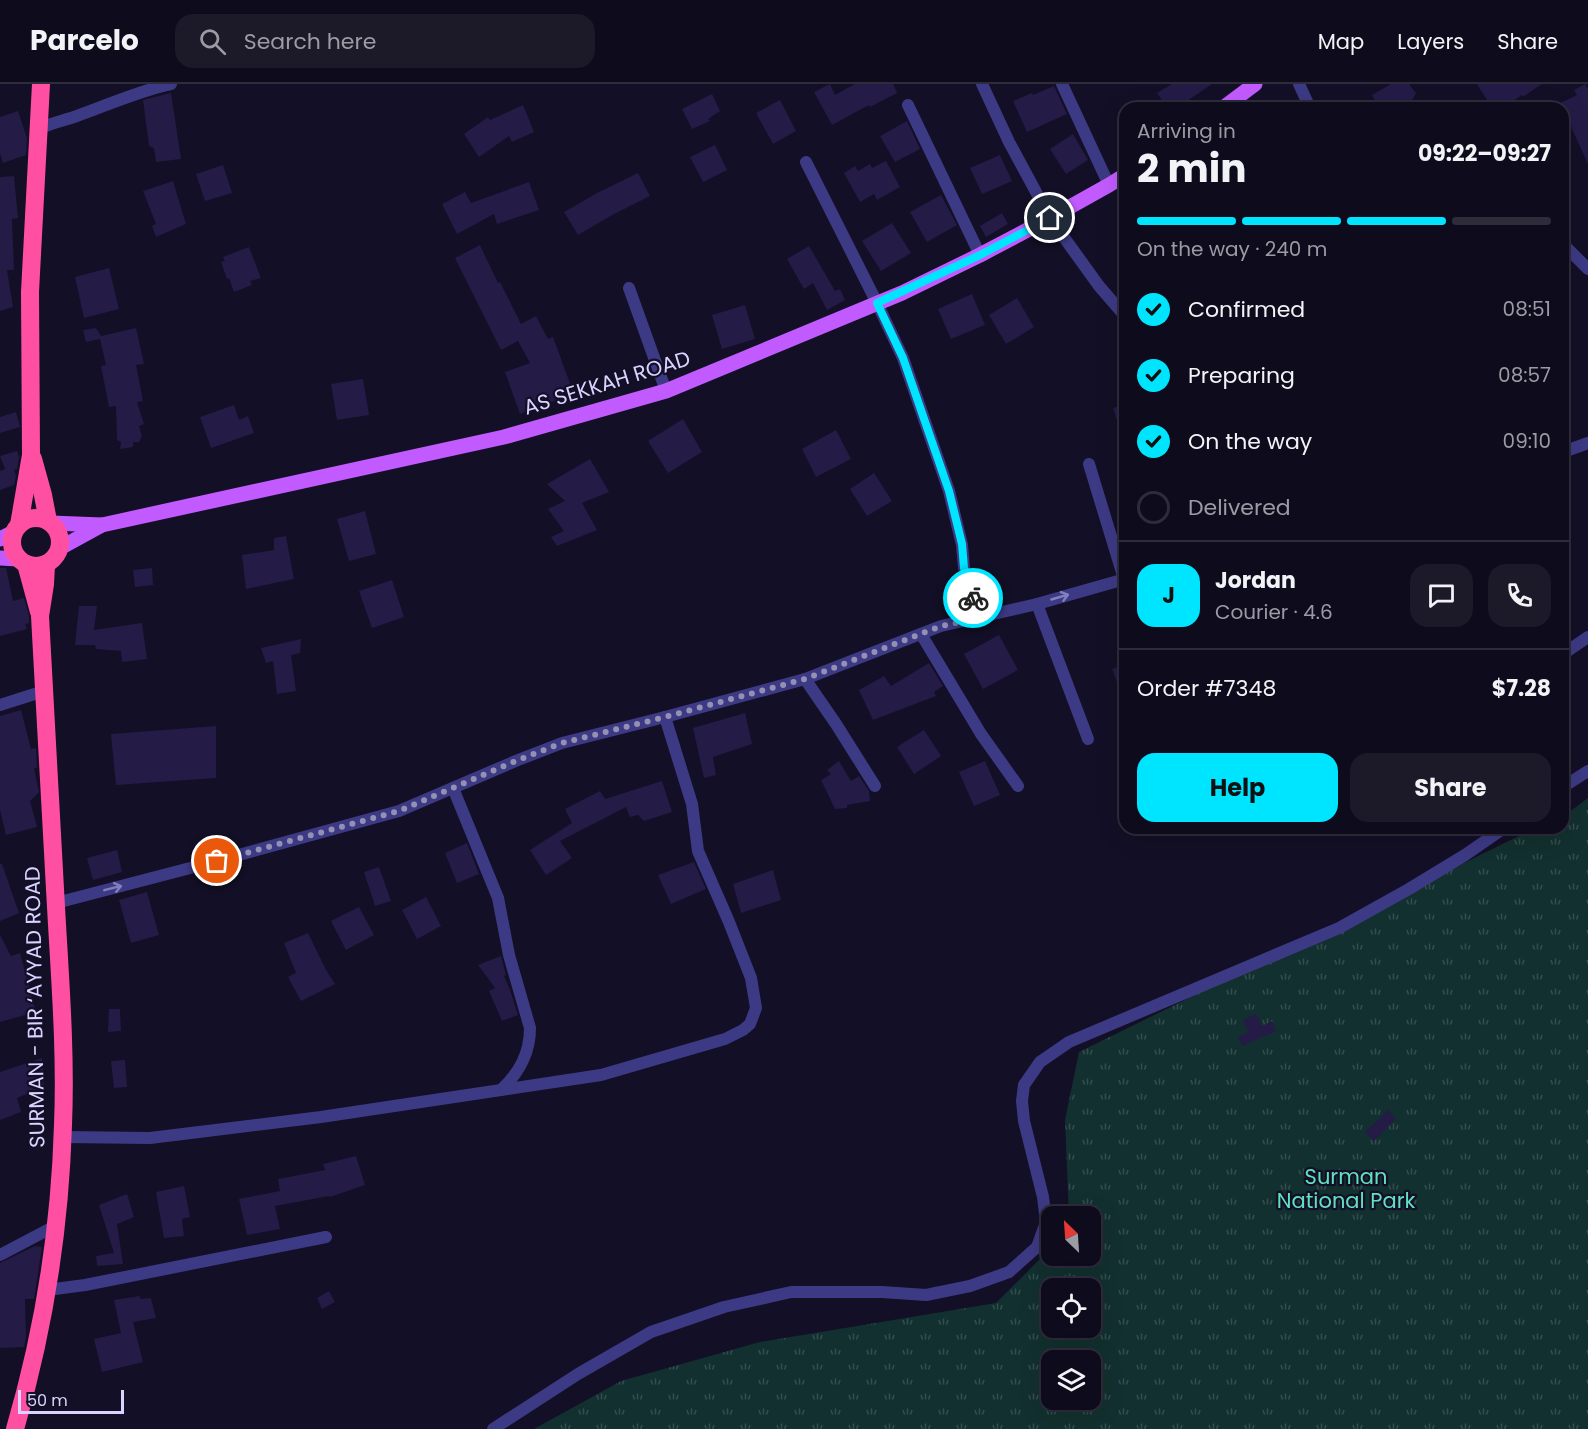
<!DOCTYPE html>
<html lang="en">
<head>
<meta charset="utf-8">
<style>
  body { margin:0; font-family:Poppins,sans-serif; background:#1c1929; color:#f1f3f6; height:100vh; display:flex; flex-direction:column; font-size:22px; white-space:nowrap }
  * { box-sizing:border-box; margin:0 }
  p { font-size:20px; color:#9b9ba3 }
  .icon { flex:none; width:33px; height:33px; fill:none; stroke:currentColor; stroke-width:2; stroke-linecap:round; stroke-linejoin:round }
  .map { position:relative; flex:1; overflow:hidden }
  .details { position:absolute; left:1119px; top:18px; width:450px; height:732px; display:flex; flex-direction:column; background:#0e0b1c; border-radius:18px; box-shadow:0 6px 24px #0002,0 0 0 2px #2e2b3b }
  .details>* { flex:none }
  .needle { width:39px; rotate:335deg }
  .fabs { position:absolute; left:1041px; top:1122px; display:grid; gap:12px }
  .fabs a { display:grid; place-items:center; width:60px; height:60px; border-radius:12px; background:#0e0b1c; box-shadow:0 6px 24px #0002,0 0 0 2px #2e2b3b; font-size:30px }
  .scale { position:absolute; left:18px; bottom:15px; width:106px; box-sizing:border-box; padding-left:6px; border:3px solid #d9d4ff; border-top:0; font-size:16px; line-height:21px; white-space:nowrap; color:#d9d4ff; -webkit-text-stroke:4px #130f26; paint-order:stroke }
  .pin { position:absolute; display:grid; place-items:center; width:51px; height:51px; color:#fff; margin:-26px; border:3px solid #fff; border-radius:50%; box-shadow:0 2px 6px #0007 }
  .courier { position:absolute; display:grid; place-items:center; width:60px; height:60px; margin:-30px; border:4px solid #00e5ff; border-radius:50%; background:#fff; color:#222; box-shadow:0 2px 8px #0007 }
  .summary em { font-style:normal; font-weight:700 }
  .summary div { display:flex; flex-direction:column-reverse }
  .summary { display:flex; align-items:center; justify-content:space-between; height:102px; padding:0 18px }
  h1 { font-size:39px; font-weight:700; line-height:45px }
  .bar { display:grid; grid-template-columns:repeat(4,1fr); gap:9px 6px; align-content:center; height:72px; padding:0 18px }
  .bar i { height:8px; border-radius:4px; background:#2e2b3b }
  .bar .selected { background:#00e5ff }
  .bar p { grid-column:span 4 }
  .line { display:flex; align-items:center; gap:15px; padding:0 18px; border-top:2px solid #2e2b3b }
  .line div { flex:1 }
  .round { display:grid; place-items:center; flex:none; width:63px; height:63px; border-radius:18px; background:#1c1929 }
  ol { padding:0 18px; list-style:none }
  li { display:flex; align-items:center; gap:18px; height:66px }
  li p { margin-inline-start:auto }
  li .icon { padding:6px; border-radius:50%; background:#00e5ff; color:#111; stroke-width:4 }
  li:last-child { color:#9b9ba3 }
  li i { width:33px; height:33px; border:3px solid #2e2b3b; border-radius:50% }
  .primary-button { display:flex; gap:12px; margin-top:auto; padding:12px 18px }
  .primary-button a { flex:1; height:69px; border-radius:18px; background:#00e5ff; color:#111; font-size:24px; font-weight:700; line-height:69px; text-align:center }
  .primary-button a+a { background:#1c1929; color:#f1f3f6 }
  header { display:flex; align-items:center; gap:36px; box-sizing:border-box; height:84px; padding:0 30px; background:#0e0b1c; border-bottom:2px solid #2e2b3b }
  header strong { font-size:28px }
  nav { display:flex; gap:33px; margin-inline-start:auto; font-size:21px }
  .search { width:420px; height:54px; background:#1c1929; display:flex; align-items:center; gap:15px; box-sizing:border-box; padding:0 21px; border-radius:18px; color:#9b9ba3; font-size:22px }
  .map>svg:first-child { display:block }
</style>
</head>
<body>
<header>
<strong>Parcelo</strong>
<div class="search"><svg class="icon" aria-label="search" viewBox="0 0 24 24"><circle cx="10" cy="10" r="6"/><path d="M15 15l6 6"/></svg>Search here</div>
<nav><a>Map</a><a>Layers</a><a>Share</a></nav>
</header>
<div class="map">
<svg width="1588" height="1345" viewBox="0 0 1588 1345">
  <defs>
    <pattern id="park-tufts" width="24" height="20" patternUnits="userSpaceOnUse" patternTransform="scale(1.5)"><rect width="24" height="20" fill="#12302f"/><path d="M3 7l-1-3M5 7V3M7 7l1-3M15 17l-1-3M17 17v-4M19 17l1-3" fill="none" stroke="#344d4e"/></pattern>
  </defs>
  <rect width="100%" height="100%" fill="#130f26"/>
  <path fill="url(#park-tufts)" fill-rule="evenodd" d="M1588,714V1345H534L621,1297L760,1258L996,1219L1051,1164L1052,1172H1090V1132H1069L1065,1036L1079,968L1535,744H1563V730L1572,726ZM1052,1204H1090V1244H1052ZM1052,1276H1090V1316H1052Z"/>
  <g fill="#241b47">
    <polygon points="830,0 835,11 855,0 893,0 897,9 870,23 869,21 832,41 814,8"/>
    <polygon points="1172,0 1212,0 1177,24 1167,24 1157,9"/>
    <polygon points="1391,0 1409,0 1416,9 1409,22 1406,24 1379,24 1372,11"/>
    <polygon points="1477,0 1542,0 1523,13 1522,11 1503,24 1492,24"/>
    <polygon points="1585,0 1588,5 1588,80 1571,43 1572,42 1560,19 1577,11 1574,6"/>
    <polygon points="1054,2 1067,30 1027,48 1013,17 1032,9 1033,11"/>
    <polygon points="171,9 181,75 156,78 154,64 149,62 143,16"/>
    <polygon points="712,10 720,27 708,35 710,37 692,45 682,25"/>
    <polygon points="780,16 796,47 773,60 756,29"/>
    <polygon points="523,21 534,48 512,58 509,52 479,73 464,50 488,33 490,36"/>
    <polygon points="18,27 27,54 26,71 3,79 0,69 0,33"/>
    <polygon points="907,37 920,65 895,78 880,52"/>
    <polygon points="1073,50 1088,76 1066,90 1050,65"/>
    <polygon points="715,61 727,86 703,98 690,73"/>
    <polygon points="1000,71 1012,97 982,110 970,84"/>
    <polygon points="886,77 900,103 877,116 874,110 860,118 844,89 855,82 858,87 870,80 872,84"/>
    <polygon points="223,81 232,109 205,117 196,90"/>
    <polygon points="638,89 650,112 614,130 578,151 564,128 597,109"/>
    <polygon points="14,92 18,134 12,135 14,186 7,186 13,223 0,227 0,93"/>
    <polygon points="173,97 186,140 156,153 152,142 156,140 143,107"/>
    <polygon points="529,98 539,126 497,140 494,130 457,150 442,120 465,108 471,119"/>
    <polygon points="941,111 957,141 927,158 910,128"/>
    <polygon points="1002,129 1008,140 986,153 980,142"/>
    <polygon points="892,139 911,169 881,187 862,157"/>
    <polygon points="480,161 498,199 500,198 521,240 536,232 548,255 553,253 575,313 561,318 560,315 520,330 505,288 530,279 518,257 501,266 455,174"/>
    <polygon points="809,162 835,207 840,205 845,216 827,226 813,199 804,205 787,175"/>
    <polygon points="249,163 261,194 250,197 252,201 234,208 229,194 227,195 221,178 225,177 223,173"/>
    <polygon points="109,184 119,225 84,234 75,193"/>
    <polygon points="972,210 985,241 951,255 938,225"/>
    <polygon points="1017,214 1034,243 1006,260 989,231"/>
    <polygon points="745,221 755,255 722,265 712,231"/>
    <polygon points="96,244 101,252 136,244 144,280 136,281 143,317 137,318 144,340 139,342 142,352 139,358 133,358 133,363 120,365 121,358 117,356 116,322 109,323 101,282 106,281 100,255 86,258 83,246"/>
    <polygon points="363,295 369,331 337,336 331,300"/>
    <polygon points="1125,320 1125,355 1123,355 1113,324"/>
    <polygon points="234,321 239,336 248,332 254,349 211,364 200,333"/>
    <polygon points="16,328 20,343 0,349 0,333"/>
    <polygon points="683,335 702,368 668,389 648,357"/>
    <polygon points="836,346 851,375 816,393 802,365"/>
    <polygon points="17,367 19,373 17,385 14,386 16,392 14,401 0,406 0,387 5,385 0,372"/>
    <polygon points="590,375 609,408 582,419 597,446 557,462 551,453 564,447 548,425 565,417 547,400"/>
    <polygon points="874,389 892,417 867,432 850,405"/>
    <polygon points="365,427 376,470 349,477 337,435"/>
    <polygon points="286,452 294,495 246,505 242,471 274,466 274,454"/>
    <polygon points="0,484 6,484 13,517 24,514 29,532 29,539 25,540 27,545 0,552"/>
    <polygon points="152,484 153,501 135,503 133,486"/>
    <polygon points="392,496 404,533 372,544 359,507"/>
    <polygon points="79,522 97,522 94,546 142,539 147,575 122,578 121,567 96,565 95,561 75,561"/>
    <polygon points="999,551 1018,586 983,605 964,570"/>
    <polygon points="301,555 300,569 291,571 296,607 277,610 273,577 266,579 261,564"/>
    <polygon points="929,579 943,602 934,608 936,612 873,636 859,606 884,592 891,602"/>
    <polygon points="1125,580 1125,617 1124,617 1112,585"/>
    <polygon points="21,626 31,665 36,664 37,684 34,684 39,708 30,717 37,743 6,751 0,726 0,632"/>
    <polygon points="745,629 752,660 713,673 716,691 704,694 693,644"/>
    <polygon points="216,642 216,694 116,701 111,650"/>
    <polygon points="924,646 941,672 914,690 897,663"/>
    <polygon points="839,677 851,697 859,692 869,707 870,717 847,721 847,724 835,725 821,696 831,690 827,686"/>
    <polygon points="985,677 1000,711 974,722 959,688"/>
    <polygon points="662,697 672,728 644,737 638,731 630,733 626,723 560,757 572,774 546,791 530,766 572,739 565,725 600,707 605,715"/>
    <polygon points="467,759 479,790 457,799 445,769"/>
    <polygon points="117,766 122,788 93,796 87,774"/>
    <polygon points="694,778 706,805 671,820 658,791"/>
    <polygon points="0,780 2,780 19,829 0,837"/>
    <polygon points="379,783 391,817 375,822 364,788"/>
    <polygon points="773,786 781,816 741,829 733,800"/>
    <polygon points="147,808 159,851 131,859 119,816"/>
    <polygon points="426,813 441,842 417,855 402,826"/>
    <polygon points="359,823 374,851 346,866 331,837"/>
    <polygon points="308,849 326,886 335,900 301,917 288,893 296,889 284,859"/>
    <polygon points="0,851 11,872 20,869 36,928 0,938"/>
    <polygon points="501,872 506,891 504,892 510,906 518,931 502,937 489,907 495,904 478,881"/>
    <polygon points="109,925 120,925 121,947 108,948"/>
    <polygon points="1256,930 1262,942 1272,937 1276,947 1242,962 1238,953 1248,948 1243,936"/>
    <polygon points="42,974 44,1003 17,1014 21,1028 0,1036 0,988"/>
    <polygon points="125,976 127,1003 114,1004 111,977"/>
    <polygon points="1389,1026 1396,1035 1374,1057 1365,1048"/>
    <polygon points="356,1072 365,1101 330,1113 329,1112 275,1122 280,1145 247,1151 239,1115 280,1107 278,1095 325,1086 323,1080"/>
    <polygon points="184,1102 190,1133 182,1135 184,1152 164,1154 156,1108"/>
    <polygon points="127,1110 134,1133 117,1140 123,1180 97,1182 96,1172 114,1169 99,1121"/>
    <polygon points="35,1162 42,1163 34,1215 25,1215 26,1253 24,1263 0,1264 0,1179"/>
    <polygon points="329,1207 335,1218 322,1225 317,1214"/>
    <polygon points="140,1212 140,1215 151,1214 156,1234 133,1238 143,1278 102,1288 94,1255 121,1249 114,1216"/>
  </g>
  <g fill="none" stroke-linecap="round" stroke-linejoin="round">
    <g stroke="#3d3a85" stroke-width="12">
      <polyline points="982,0 1009,58 1050,134 1099,202 1125,232"/>
      <polyline points="1062,0 1109,101"/>
      <polyline points="1299,0 1310,24"/>
      <polyline points="908,21 980,171"/>
      <path d="M39,45C50,39 62,37 74,33C106,22 137,7 171,0"/>
      <polyline points="806,78 877,219 903,274 949,407 962,461 964,484 979,534"/>
      <polyline points="1563,158 1567,164 1588,185"/>
      <polyline points="629,204 666,307"/>
      <polyline points="1563,368 1588,359"/>
      <polyline points="1089,380 1124,495"/>
      <polyline points="1037,520 1088,655"/>
      <polyline points="921,550 981,650 1018,702"/>
      <polyline points="1563,570 1588,553"/>
      <polyline points="805,595 836,640 875,702"/>
      <polyline points="0,621 44,607"/>
      <polyline points="1563,703 1588,687"/>
      <path d="M453,704L498,814L509,871L530,944C530,970 519,989 501,1006"/>
      <polyline points="56,819 217,777 399,727 518,676 562,659 665,633 805,595 941,542 1037,520 1125,495"/>
      <polyline points="62,1053 150,1054 321,1033 601,991 725,955 743,946 750,940 756,924 751,894 729,838 698,767 692,720 665,633"/>
      <polyline points="0,1171 57,1141"/>
      <polyline points="47,1206 85,1201 326,1153"/>
      <polyline points="493,1345 578,1290 651,1248 724,1223 791,1208 882,1208 926,1211 970,1202 1009,1188 1037,1163 1046,1138 1043,1113 1024,1037 1022,1017 1024,1001 1040,978 1069,958 1339,844 1409,805 1465,771 1504,744"/>
    </g>
    <g stroke="#c25bff" stroke-width="15">
      <polyline points="1223,24 1255,0"/>
      <polyline points="51,439 102,441 504,353 666,307 902,209 980,171 1050,134 1109,101 1125,91"/>
      <polyline points="0,455 14,448"/>
      <polyline points="60,464 102,441"/>
      <polyline points="0,474 18,475"/>
    </g>
    <g stroke="#ff4fa3" stroke-width="18">
      <polyline points="33,375 43,411 48,437"/>
      <circle cx="36" cy="458" r="24"/>
      <polyline points="19,441 31,371 30,208 41,0"/>
      <polyline points="26,480 39,528"/>
      <path d="M15,1345C44,1246 60,1144 63,1041C66,968 60,895 56,823C51,726 46,629 40,532L45,500L46,481"/>
    </g>
  </g>
  <defs><path id="oneway-shaft" d="M-6 0H5M1.5-3L5.5 0L1.5 3" fill="none" stroke-width="1.6" stroke-linecap="round" stroke-linejoin="round" transform="scale(1.5)"/></defs>
  <g stroke="#837fbc">
    <use href="#oneway-shaft" transform="translate(1060 513) rotate(-16)"/>
    <use href="#oneway-shaft" transform="translate(113 804) rotate(-14)"/>
  </g>
  <g fill="none" stroke-linecap="round" stroke-linejoin="round">
    <polyline stroke="#948fb3" stroke-width="6" stroke-dasharray="0 10.8" points="217,777 399,727 518,676 562,659 665,633 805,595 941,542 979,534 973,514"/>
    <polyline stroke="#00e5ff" stroke-width="8" points="973,514 964,484 962,460 949,407 903,274 877,219 980,171 1050,134"/>
  </g>
  <g text-anchor="middle" stroke-width="4.5" stroke-linejoin="round" paint-order="stroke">
    <g font-size="21" fill="#d9d4ff" stroke="#130f26">
      <text transform="translate(607 299) rotate(-17)" y="7">AS SEKKAH ROAD</text>
      <text transform="translate(35 923) rotate(-91)" y="7">SURMAN - BIR ‘AYYAD ROAD</text>
    </g>
    <g font-size="21" fill="#5fe0c0" stroke="#130f26">
      <text x="1346" y="1100">Surman<tspan x="1346" dy="24">National Park</tspan></text>
    </g>
  </g>
</svg>
<div class="fabs">
<a><svg class="needle" viewBox="-14 -14 28 28"><path d="M0-13l5 13h-10z" fill="#e53935"/><path d="M0 13l5-13h-10z" fill="#9b9ba3"/></svg></a>
<a><svg class="icon" aria-label="locate" viewBox="0 0 24 24"><circle cx="12" cy="12" r="6"/><path d="M12 2v4M12 18v4M2 12h4M18 12h4"/></svg></a>
<a><svg class="icon" aria-label="layers" viewBox="0 0 24 24"><path d="M12 4l9 5-9 5-9-5zM3 14l9 5 9-5"/></svg></a>
</div>
<div class="scale">50 m</div>
<div class="pin" style="left:217px;top:777px;background:#ea580c"><svg class="icon" aria-label="bag" viewBox="0 0 24 24"><path d="M5 8h14l-1 12H6zM9 8a3 3 0 0 1 6 0"/></svg></div>
<div class="pin" style="left:1050px;top:134px;background:#1f2937"><svg class="icon" aria-label="home" viewBox="0 0 24 24"><path d="M3 11l9-7 9 7M6 9v11h12V9"/></svg></div>
<div class="courier" style="left:973px;top:514px"><svg class="icon" aria-label="bike" viewBox="0 0 24 24"><circle cx="6" cy="16" r="4"/><circle cx="18" cy="16" r="4"/><path d="M6 16l4-8h5l3 8M10 8l3 8H6M13 5h3"/></svg></div>
<section class="details">
<div class="summary"><div><h1>2 min</h1><p>Arriving in</p></div><em>09:22–09:27</em></div>
<div class="bar"><i class="selected"></i><i class="selected"></i><i class="selected"></i><i></i><p>On the way · 240 m</p></div>
<ol>
<li><svg class="icon" aria-label="check" viewBox="0 0 24 24"><path d="M5 12l5 5 9-10"/></svg>Confirmed<p>08:51</p></li>
<li><svg class="icon" aria-label="check" viewBox="0 0 24 24"><path d="M5 12l5 5 9-10"/></svg>Preparing<p>08:57</p></li>
<li><svg class="icon" aria-label="check" viewBox="0 0 24 24"><path d="M5 12l5 5 9-10"/></svg>On the way<p>09:10</p></li>
<li><i></i>Delivered</li>
</ol>
<div class="line" style="height:108px"><b class="round" style="background:#00e5ff;color:#111">J</b><div><b>Jordan</b><p>Courier · 4.6</p></div><a class="round"><svg class="icon" aria-label="chat" viewBox="0 0 24 24"><path d="M4 5h16v11H9l-5 4z"/></svg></a><a class="round"><svg class="icon" aria-label="phone" viewBox="0 0 24 24"><path d="M5 4h4l2 5-3 2q2 4 5 5l2-3 5 2v4C11 20 4 13 5 4z"/></svg></a></div>
<div class="line" style="height:78px"><div>Order #7348</div><b>$7.28</b></div>
<div class="primary-button"><a>Help</a><a>Share</a></div>
</section>
</div>
</body>
</html>
